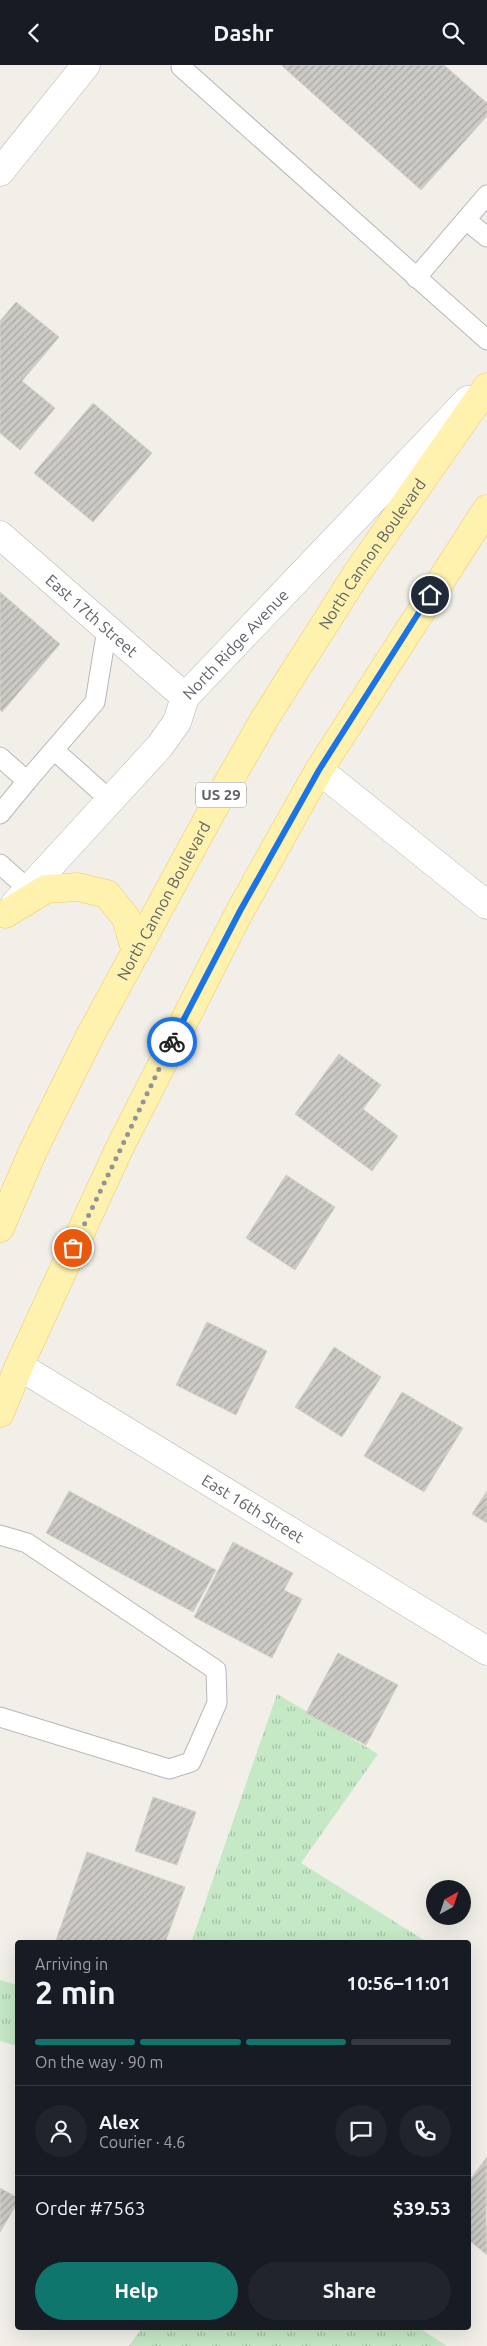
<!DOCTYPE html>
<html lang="en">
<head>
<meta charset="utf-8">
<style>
  body { margin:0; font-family:Ubuntu,sans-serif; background:#20242c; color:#f1f3f6; height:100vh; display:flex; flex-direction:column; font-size:19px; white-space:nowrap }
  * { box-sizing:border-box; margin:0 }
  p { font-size:16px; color:#9ea1a6 }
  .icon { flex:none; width:28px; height:28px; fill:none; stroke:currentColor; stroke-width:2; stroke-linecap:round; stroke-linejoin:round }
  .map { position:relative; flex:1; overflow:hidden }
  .panel { position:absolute; left:15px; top:1875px; width:456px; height:390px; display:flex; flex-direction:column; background:#171b24; border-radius:5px; box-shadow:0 5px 20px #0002 }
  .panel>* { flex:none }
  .needle { width:32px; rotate:40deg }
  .controls { position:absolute; left:426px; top:1815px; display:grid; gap:10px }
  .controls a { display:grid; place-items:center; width:45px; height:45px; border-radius:50%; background:#171b24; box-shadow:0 5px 20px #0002; font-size:25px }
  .pin { position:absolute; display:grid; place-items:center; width:42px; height:42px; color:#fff; margin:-21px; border:2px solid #fff; border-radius:50%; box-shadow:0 1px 5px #0007 }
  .courier { position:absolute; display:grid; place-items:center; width:50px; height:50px; margin:-25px; border:4px solid #1a73e8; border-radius:50%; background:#fff; color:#222; box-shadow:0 1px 6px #0007 }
  .summary em { font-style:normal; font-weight:700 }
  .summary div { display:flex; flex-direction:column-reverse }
  .summary { display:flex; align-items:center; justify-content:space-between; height:85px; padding:0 20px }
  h1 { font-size:32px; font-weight:700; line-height:38px }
  .bar { display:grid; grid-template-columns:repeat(4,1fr); gap:8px 5px; align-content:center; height:60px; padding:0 20px }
  .bar i { height:6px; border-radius:4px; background:#363941 }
  .bar .active { background:#0f766e }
  .bar p { grid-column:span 4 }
  .line { display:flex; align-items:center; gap:12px; padding:0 20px; border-top:1px solid #363941 }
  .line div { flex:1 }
  .round { display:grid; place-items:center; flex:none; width:52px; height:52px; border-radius:26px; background:#20242c }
  .primary-button { display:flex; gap:10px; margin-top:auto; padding:10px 20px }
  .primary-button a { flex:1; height:58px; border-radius:30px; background:#0f766e; color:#fff; font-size:20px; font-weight:700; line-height:58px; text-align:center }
  .primary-button a+a { background:#20242c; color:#f1f3f6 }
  header { display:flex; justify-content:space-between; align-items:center; height:65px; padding:0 20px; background:#171b24; font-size:22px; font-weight:700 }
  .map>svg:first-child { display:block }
</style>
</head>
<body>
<header><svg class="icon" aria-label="back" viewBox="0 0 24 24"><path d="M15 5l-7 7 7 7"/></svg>Dashr<svg class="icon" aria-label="search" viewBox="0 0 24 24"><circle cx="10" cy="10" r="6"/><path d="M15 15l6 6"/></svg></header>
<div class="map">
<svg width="487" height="2281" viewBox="0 0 487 2281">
  <defs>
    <pattern id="grass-tufts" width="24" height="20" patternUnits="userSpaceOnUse" patternTransform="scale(1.25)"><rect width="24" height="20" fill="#c5e8c5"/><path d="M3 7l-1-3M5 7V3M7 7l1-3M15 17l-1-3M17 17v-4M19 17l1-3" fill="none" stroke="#a3c0a4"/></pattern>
    <pattern id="building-hatch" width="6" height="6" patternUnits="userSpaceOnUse" patternTransform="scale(1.25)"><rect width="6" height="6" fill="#cccac5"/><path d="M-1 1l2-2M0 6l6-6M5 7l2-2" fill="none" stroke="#a9a8a4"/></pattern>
  </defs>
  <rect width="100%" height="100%" fill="#f1efe8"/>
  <g fill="url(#grass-tufts)">
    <polygon points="277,1629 378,1689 301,1798 427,1877 191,1878"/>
    <polygon points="0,1915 17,1920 17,1981 0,1976"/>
    <polygon points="142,2263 419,2263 447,2281 129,2281"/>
  </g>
  <g fill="url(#building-hatch)" stroke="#d6d1c6">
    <polygon points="281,0 444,0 487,38 487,51 421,125"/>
    <polygon points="16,237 59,272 22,316 55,343 20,385 0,368 0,256"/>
    <polygon points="93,338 152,388 93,457 34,408"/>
    <polygon points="0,527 60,579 2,647 0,645"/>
    <polygon points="339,989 381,1020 363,1044 398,1071 372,1106 295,1049"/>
    <polygon points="286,1110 335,1142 295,1205 246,1173"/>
    <polygon points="207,1257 267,1286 236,1350 176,1320"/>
    <polygon points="334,1282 381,1312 342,1372 295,1342"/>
    <polygon points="402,1327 463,1363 424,1427 364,1391"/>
    <polygon points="69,1426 216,1505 193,1547 46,1468"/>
    <polygon points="487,1426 487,1458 472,1449"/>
    <polygon points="233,1477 293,1508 284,1525 302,1534 272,1593 194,1552"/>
    <polygon points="338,1588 398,1620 366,1680 306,1648"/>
    <polygon points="153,1732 196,1747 177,1800 135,1786"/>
    <polygon points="87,1787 185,1822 165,1878 55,1878"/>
    <polygon points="487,2092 486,2152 487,2190 469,2175 469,2116"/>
    <polygon points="0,2123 18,2133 18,2137 0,2167"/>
  </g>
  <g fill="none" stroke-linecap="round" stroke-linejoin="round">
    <defs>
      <g id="lane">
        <polyline points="182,0 181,2 487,275"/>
        <polyline points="466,155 487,172"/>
        <polyline points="416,213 487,130"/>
        <polyline points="54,685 110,735"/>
        <polyline points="0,692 27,716 95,637 107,564"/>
        <polyline points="0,749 27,716"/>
        <polyline points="0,799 28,824"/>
        <polyline points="0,1470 27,1478 216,1605 217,1638 191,1697 169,1704 0,1652"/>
      </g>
      <g id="street">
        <polyline points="0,107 86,0"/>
        <path id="s1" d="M0,470L185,632L468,335"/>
        <polyline points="319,705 487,840"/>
        <path id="s2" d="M19,1301L487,1586"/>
      </g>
      <polyline id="secondary" points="15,839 160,681 177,657 185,632"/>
      <g id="primary">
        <polyline points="5,849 46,824 78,822 107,829 126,853 136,887"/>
        <path id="s3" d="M0,1163L33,1086L90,971L212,746L265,653L357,508L487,322"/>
        <polyline points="0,1348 19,1301 120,1082 240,846 319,705 487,444"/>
      </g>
    </defs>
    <use href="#lane" stroke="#b5b8bc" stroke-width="21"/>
    <use href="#street" stroke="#b5b8bc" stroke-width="29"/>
    <use href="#secondary" stroke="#b6babf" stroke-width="29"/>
    <use href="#primary" stroke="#f2c960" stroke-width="29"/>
    <use href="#lane" stroke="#fff" stroke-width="19"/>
    <use href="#street" stroke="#fff" stroke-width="28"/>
    <use href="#secondary" stroke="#fff" stroke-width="28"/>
    <use href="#primary" stroke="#fff2af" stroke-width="28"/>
  </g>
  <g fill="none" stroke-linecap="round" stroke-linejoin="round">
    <polyline stroke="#929495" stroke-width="5" stroke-dasharray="0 9" points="73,1183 172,977"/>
    <polyline stroke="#1a73e8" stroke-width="6" points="172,977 240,846 319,705 430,530"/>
  </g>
  <g text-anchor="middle" stroke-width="4" stroke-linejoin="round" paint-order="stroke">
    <rect fill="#fff" stroke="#8f9295" stroke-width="1" x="196" y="717.5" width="50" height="25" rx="4"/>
    <g font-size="15" font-weight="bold" fill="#5f6368">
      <text x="221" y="735">US 29</text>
    </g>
    <g font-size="16" fill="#5f6368" stroke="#fff">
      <text dy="6" stroke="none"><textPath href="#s3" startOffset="771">North Cannon Boulevard</textPath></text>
      <text dy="6" stroke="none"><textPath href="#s1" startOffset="122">East 17th Street</textPath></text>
      <text dy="6" stroke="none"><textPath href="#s1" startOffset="319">North Ridge Avenue</textPath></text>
      <text dy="6" stroke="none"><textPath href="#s3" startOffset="366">North Cannon Boulevard</textPath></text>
      <text dy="6" stroke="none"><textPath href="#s2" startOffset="274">East 16th Street</textPath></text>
    </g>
  </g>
</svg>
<div class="controls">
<a><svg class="needle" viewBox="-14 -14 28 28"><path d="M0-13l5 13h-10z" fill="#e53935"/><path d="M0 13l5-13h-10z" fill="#9ea1a6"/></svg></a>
</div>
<div class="pin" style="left:73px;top:1183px;background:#ea580c"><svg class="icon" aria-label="bag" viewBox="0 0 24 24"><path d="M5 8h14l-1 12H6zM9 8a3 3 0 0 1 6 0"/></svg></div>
<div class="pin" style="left:430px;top:530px;background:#1f2937"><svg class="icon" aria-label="home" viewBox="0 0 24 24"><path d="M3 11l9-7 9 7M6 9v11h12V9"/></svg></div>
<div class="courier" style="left:172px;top:977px"><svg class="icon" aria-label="bike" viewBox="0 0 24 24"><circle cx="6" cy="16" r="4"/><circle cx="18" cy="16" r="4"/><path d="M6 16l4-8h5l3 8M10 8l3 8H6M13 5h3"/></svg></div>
<section class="panel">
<div class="summary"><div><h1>2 min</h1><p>Arriving in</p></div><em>10:56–11:01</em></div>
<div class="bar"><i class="active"></i><i class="active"></i><i class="active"></i><i></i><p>On the way · 90 m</p></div>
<div class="line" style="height:90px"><a class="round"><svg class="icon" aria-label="person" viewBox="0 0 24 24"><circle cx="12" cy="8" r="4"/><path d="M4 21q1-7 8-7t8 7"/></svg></a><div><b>Alex</b><p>Courier · 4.6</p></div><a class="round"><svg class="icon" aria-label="chat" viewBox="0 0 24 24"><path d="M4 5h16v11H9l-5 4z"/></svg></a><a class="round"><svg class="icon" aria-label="phone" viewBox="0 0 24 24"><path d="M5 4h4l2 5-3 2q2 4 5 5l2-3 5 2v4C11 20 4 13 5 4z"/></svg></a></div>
<div class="line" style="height:65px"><div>Order #7563</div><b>$39.53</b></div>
<div class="primary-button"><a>Help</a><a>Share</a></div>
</section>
</div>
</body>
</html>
